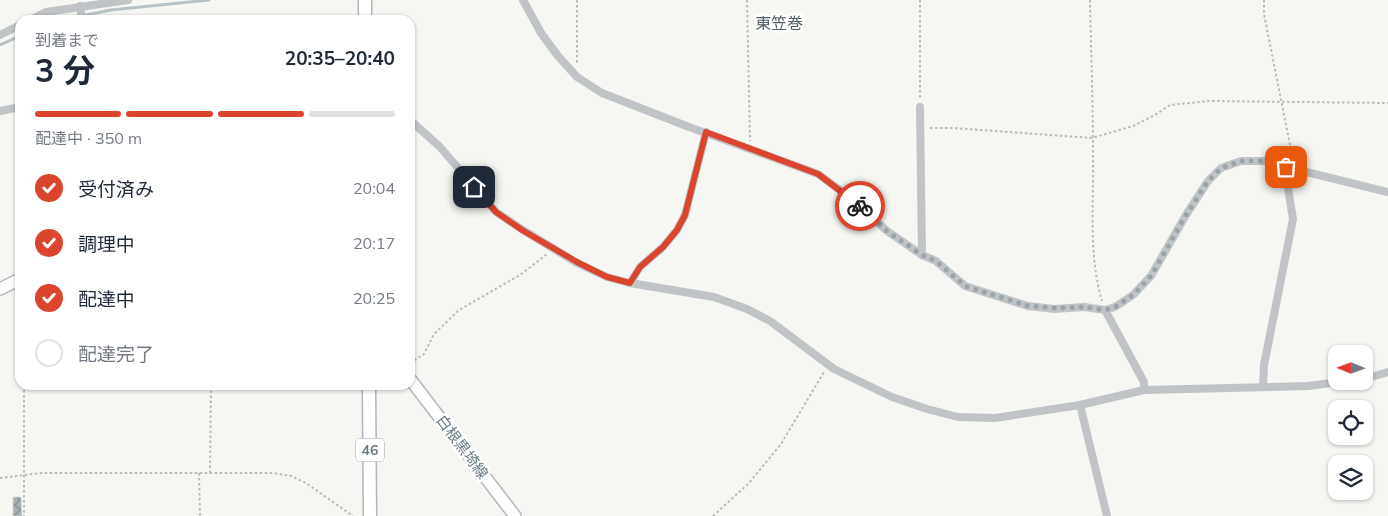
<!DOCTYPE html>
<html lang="ja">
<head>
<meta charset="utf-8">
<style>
  body { margin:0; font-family:Mulish,"Noto Sans JP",sans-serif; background:#f6f6f7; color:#1f2937; height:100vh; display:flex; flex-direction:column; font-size:19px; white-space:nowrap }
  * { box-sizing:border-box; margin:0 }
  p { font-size:16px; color:#747a83 }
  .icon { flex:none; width:28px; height:28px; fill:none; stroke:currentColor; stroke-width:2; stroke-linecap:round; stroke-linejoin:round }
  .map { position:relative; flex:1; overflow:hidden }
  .side { position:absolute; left:15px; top:15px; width:400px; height:375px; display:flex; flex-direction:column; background:#fff; border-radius:15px; box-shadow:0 1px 4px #0004 }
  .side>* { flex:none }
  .needle { width:32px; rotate:271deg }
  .buttons { position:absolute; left:1328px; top:345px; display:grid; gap:10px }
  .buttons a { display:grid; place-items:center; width:45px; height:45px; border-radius:10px; background:#fff; box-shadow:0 1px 4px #0004; font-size:25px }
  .pin { position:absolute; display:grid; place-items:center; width:42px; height:42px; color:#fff; margin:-21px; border-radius:10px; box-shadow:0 2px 8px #0006 }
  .courier { position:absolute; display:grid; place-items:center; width:50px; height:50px; margin:-25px; border:4px solid #db452e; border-radius:50%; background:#fff; color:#222; box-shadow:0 1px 6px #0007 }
  .overview em { font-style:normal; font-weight:700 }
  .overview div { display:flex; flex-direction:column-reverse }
  .overview { display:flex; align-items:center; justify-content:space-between; height:85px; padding:0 20px }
  h1 { font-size:32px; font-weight:700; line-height:38px }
  .bar { display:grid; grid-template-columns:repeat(4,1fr); gap:8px 5px; align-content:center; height:60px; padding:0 20px }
  .bar i { height:6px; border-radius:4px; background:#e0e1e3 }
  .bar .active { background:#db452e }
  .bar p { grid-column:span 4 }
  ol { padding:0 20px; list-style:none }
  li { display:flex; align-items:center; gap:15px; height:55px }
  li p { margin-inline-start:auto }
  li .icon { padding:5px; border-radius:50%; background:#db452e; color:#fff; stroke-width:4 }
  li:last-child { color:#747a83 }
  li i { width:28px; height:28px; border:2px solid #e0e1e3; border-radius:50% }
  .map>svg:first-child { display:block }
</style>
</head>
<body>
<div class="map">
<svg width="1388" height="516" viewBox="0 0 1388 516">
  <defs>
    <pattern id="building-cross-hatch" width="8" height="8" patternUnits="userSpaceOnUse" patternTransform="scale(1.25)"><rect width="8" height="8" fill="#a5aeb3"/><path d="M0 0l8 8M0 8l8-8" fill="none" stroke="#8a9297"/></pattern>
  </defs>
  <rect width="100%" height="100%" fill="#f6f6f3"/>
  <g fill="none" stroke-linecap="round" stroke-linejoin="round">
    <g stroke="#b5c3c6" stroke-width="3">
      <polyline points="60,20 111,10 209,0"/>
      <polyline points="0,45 20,36"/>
    </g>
  </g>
  <polygon fill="url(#building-cross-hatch)" stroke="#d8d8d6" points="13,497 21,497 22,516 13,516"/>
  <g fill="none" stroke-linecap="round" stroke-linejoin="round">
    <defs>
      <g id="secondary">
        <polyline points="0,289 20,279"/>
        <polyline points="410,379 515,516"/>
      </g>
      <g id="primary">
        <polyline points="365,0 365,20"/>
        <polyline points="369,385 370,516"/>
      </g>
    </defs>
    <use href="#secondary" stroke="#b2b8bc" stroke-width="14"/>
    <use href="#primary" stroke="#b1b7ba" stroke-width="15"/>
    <g stroke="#b8bbbd" stroke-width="2" stroke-dasharray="2.5 2.5" stroke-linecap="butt">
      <polyline points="577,0 577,65"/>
      <polyline points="747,0 750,141"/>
      <polyline points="920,0 920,98"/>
      <path d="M1090,0C1091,51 1093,102 1093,153C1094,202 1088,253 1102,301"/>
      <polyline points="1264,0 1264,14 1293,160"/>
      <polyline points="930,128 953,128 1092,138 1133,126 1155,115 1170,105 1209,101 1388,103"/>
      <polyline points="18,293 20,300"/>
      <polyline points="410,363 424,354 434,334 459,310 520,275 547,254"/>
      <polyline points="24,385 24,516"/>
      <polyline points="199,473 200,516"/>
      <polyline points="210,473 211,385"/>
      <polyline points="0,478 41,473 273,473 291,476 306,483 353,516"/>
      <polyline points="713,516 749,483 781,444 824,372"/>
    </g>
    <g stroke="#c0c4c7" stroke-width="8">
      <polyline points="523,0 541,33 558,56 577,77 602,93 689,127 818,174 852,199 887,231 922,255 936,261 965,286 1028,306 1054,309 1084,307 1105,310 1115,307 1133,295 1151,276 1186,215 1208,181 1221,168 1241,161 1268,161 1286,167 1388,192"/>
      <polyline points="80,6 82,20"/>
      <polyline points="30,20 46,12 128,0"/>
      <polyline points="0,35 20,25"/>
      <polyline points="920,107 922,255"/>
      <polyline points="0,111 20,107"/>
      <polyline points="410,120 440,147 496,212 523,230 577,263 607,277 630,283 714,297 747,309 770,321 834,369 892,397 927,409 958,417 995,418 1080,405 1144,390 1308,386 1346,381"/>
      <polyline points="630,283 640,267 663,247 677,230 685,215 706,132"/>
      <polyline points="1105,310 1144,382 1144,390"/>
      <polyline points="1364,379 1388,372"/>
      <polyline points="1263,387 1264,365 1293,219 1286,176 1286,167"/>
      <polyline points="1080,405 1107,516"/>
    </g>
    <use href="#secondary" stroke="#fff" stroke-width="11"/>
    <use href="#primary" stroke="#fff" stroke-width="12"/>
  </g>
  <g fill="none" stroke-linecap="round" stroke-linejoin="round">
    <polyline stroke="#99a5aa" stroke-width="5" stroke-dasharray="0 9" points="860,206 887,231 922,255 936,261 965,286 1028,306 1054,308 1084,307 1105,310 1115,307 1133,295 1151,276 1186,215 1208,181 1221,168 1241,161 1268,161 1286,167"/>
    <polyline stroke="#db452e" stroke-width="6" points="474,187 496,212 522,230 577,262 607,277 630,283 640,267 663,247 677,230 685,215 706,132 818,174 860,206"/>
  </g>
  <g text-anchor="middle" stroke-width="5" stroke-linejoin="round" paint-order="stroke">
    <rect fill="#fff" stroke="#95a1a8" stroke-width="1" x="356" y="438.5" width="28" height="23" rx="4"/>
    <g font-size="14" font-weight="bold" fill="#677983">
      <text x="370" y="455">46</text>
    </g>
    <g font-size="15" fill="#677983" stroke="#fff">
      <text transform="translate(462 447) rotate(53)" y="5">白根黒埼線</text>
    </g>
    <g font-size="16" fill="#546168" stroke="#fff">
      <text x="779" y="29">東笠巻</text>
    </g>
  </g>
</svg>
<div class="buttons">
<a><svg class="needle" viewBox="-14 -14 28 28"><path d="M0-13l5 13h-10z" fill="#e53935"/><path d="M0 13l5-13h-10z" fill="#747a83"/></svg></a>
<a><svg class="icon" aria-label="locate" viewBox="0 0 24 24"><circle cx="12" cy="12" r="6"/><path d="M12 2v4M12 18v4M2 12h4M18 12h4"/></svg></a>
<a><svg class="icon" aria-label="layers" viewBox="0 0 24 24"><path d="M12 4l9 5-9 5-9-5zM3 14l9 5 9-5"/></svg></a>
</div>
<div class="pin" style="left:1286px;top:167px;background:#ea580c"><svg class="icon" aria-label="bag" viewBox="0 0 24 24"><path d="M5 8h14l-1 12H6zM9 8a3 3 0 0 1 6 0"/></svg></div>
<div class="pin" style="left:474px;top:187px;background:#1f2937"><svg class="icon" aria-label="home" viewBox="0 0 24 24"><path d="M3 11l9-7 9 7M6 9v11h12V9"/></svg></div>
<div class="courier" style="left:860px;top:206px"><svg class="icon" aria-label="bike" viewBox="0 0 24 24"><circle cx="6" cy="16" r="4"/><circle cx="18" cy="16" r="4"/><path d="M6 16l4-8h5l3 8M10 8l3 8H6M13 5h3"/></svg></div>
<section class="side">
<div class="overview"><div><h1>3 分</h1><p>到着まで</p></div><em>20:35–20:40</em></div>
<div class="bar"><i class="active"></i><i class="active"></i><i class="active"></i><i></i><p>配達中 · 350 m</p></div>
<ol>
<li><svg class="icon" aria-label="check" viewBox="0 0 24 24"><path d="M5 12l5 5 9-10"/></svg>受付済み<p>20:04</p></li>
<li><svg class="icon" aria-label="check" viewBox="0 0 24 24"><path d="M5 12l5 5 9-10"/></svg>調理中<p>20:17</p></li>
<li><svg class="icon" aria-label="check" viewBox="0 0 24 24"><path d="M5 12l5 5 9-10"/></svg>配達中<p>20:25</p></li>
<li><i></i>配達完了</li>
</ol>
</section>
</div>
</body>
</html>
